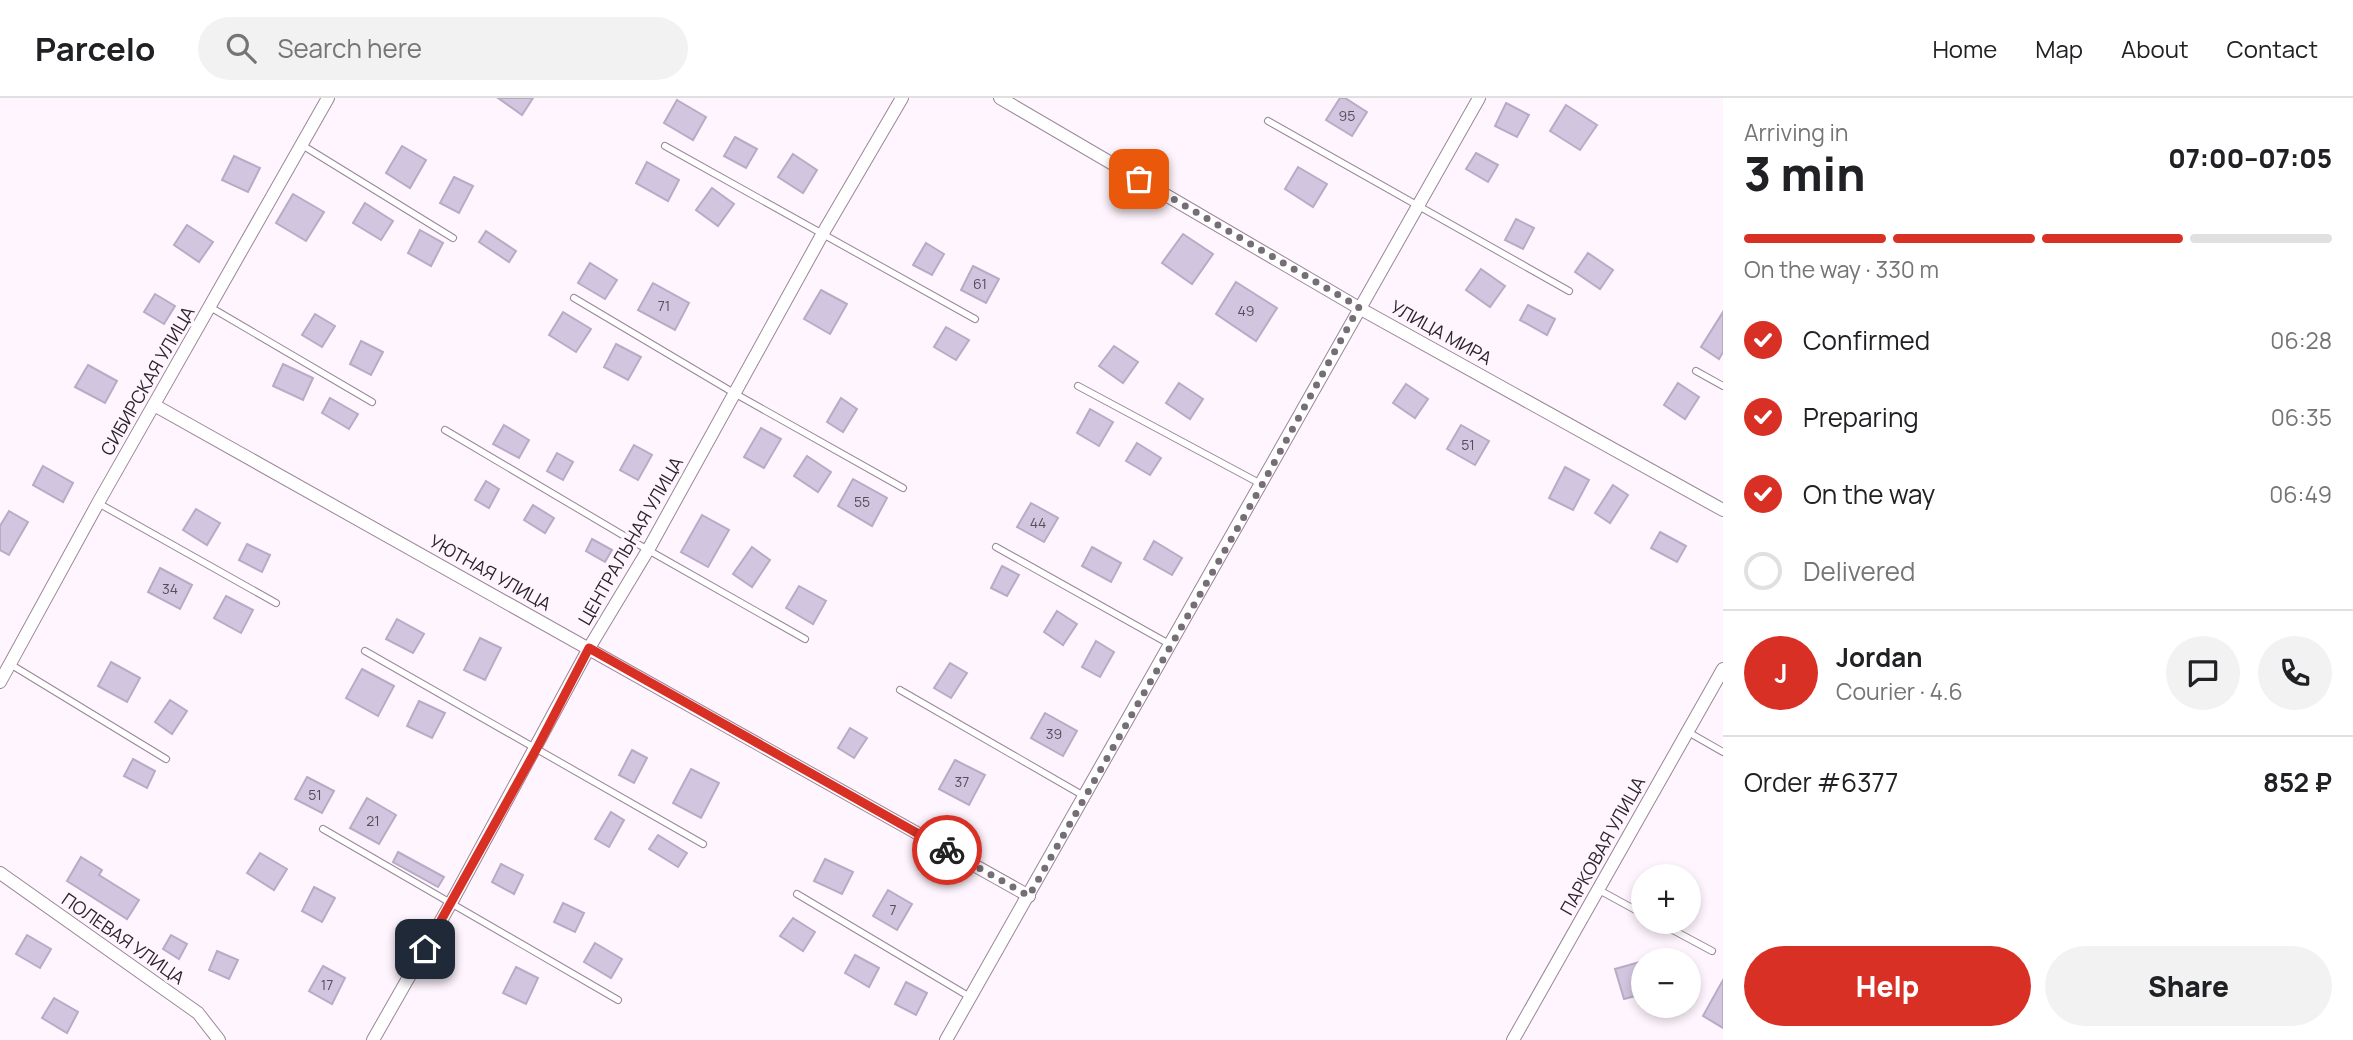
<!DOCTYPE html>
<html lang="en">
<head>
<meta charset="utf-8">
<style>
  body { margin:0; font-family:Manrope,sans-serif; background:#f2f2f2; color:#202124; height:100vh; display:flex; flex-direction:column; font-size:26px; white-space:nowrap }
  * { box-sizing:border-box; margin:0 }
  p { font-size:23px; color:#757577 }
  .icon { flex:none; width:38px; height:38px; fill:none; stroke:currentColor; stroke-width:2; stroke-linecap:round; stroke-linejoin:round }
  .map { position:relative; flex:1; overflow:hidden }
  .sheet { display:flex; flex-direction:column; background:#fff; width:630px }
  .sheet>* { flex:none }
  .controls { position:absolute; left:1631px; top:766px; display:grid; gap:14px }
  .controls a { display:grid; place-items:center; width:70px; height:70px; border-radius:50%; background:#fff; box-shadow:0 4px 10px #0003; font-size:35px }
  .pin { position:absolute; display:grid; place-items:center; width:60px; height:60px; color:#fff; margin:-30px; border-radius:14px; box-shadow:0 4px 10px #0006 }
  .courier { position:absolute; display:grid; place-items:center; width:70px; height:70px; margin:-35px; border:5px solid #d93025; border-radius:50%; background:#fff; color:#222; box-shadow:0 2px 9px #0007 }
  .overview em { font-style:normal; font-weight:800 }
  .overview div { display:flex; flex-direction:column-reverse }
  .overview { display:flex; align-items:center; justify-content:space-between; height:119px; padding:0 21px }
  h1 { font-size:46px; font-weight:800; line-height:52px }
  .bar { display:grid; grid-template-columns:repeat(4,1fr); gap:10px 7px; align-content:center; height:84px; padding:0 21px }
  .bar i { height:9px; border-radius:5px; background:#e0e0e0 }
  .bar .selected { background:#d93025 }
  .bar p { grid-column:span 4 }
  .line { display:flex; align-items:center; gap:18px; padding:0 21px; border-top:2px solid #e0e0e0 }
  .line div { flex:1 }
  .round { display:grid; place-items:center; flex:none; width:74px; height:74px; border-radius:37px; background:#f2f2f2 }
  ol { padding:0 21px; list-style:none }
  li { display:flex; align-items:center; gap:21px; height:77px }
  li p { margin-inline-start:auto }
  li .icon { padding:7px; border-radius:50%; background:#d93025; color:#fff; stroke-width:4 }
  li:last-child { color:#757577 }
  li i { width:38px; height:38px; border:4px solid #e0e0e0; border-radius:50% }
  .primary-button { display:flex; gap:14px; margin-top:auto; padding:14px 21px }
  .primary-button a { flex:1; height:80px; border-radius:42px; background:#d93025; color:#fff; font-size:28px; font-weight:800; line-height:80px; text-align:center }
  .primary-button a+a { background:#f2f2f2; color:#202124 }
  header { display:flex; align-items:center; gap:42px; box-sizing:border-box; height:98px; padding:0 35px; background:#fff; border-bottom:2px solid #e0e0e0 }
  header strong { font-size:33px }
  nav { display:flex; gap:38px; margin-inline-start:auto; font-size:24px }
  .search { width:490px; height:63px; background:#f2f2f2; display:flex; align-items:center; gap:18px; box-sizing:border-box; padding:0 24px; border-radius:38px; color:#757577; font-size:26px }
  main { display:flex; flex:1; min-height:0 }
  .map>svg:first-child { display:block }
</style>
</head>
<body>
<header>
<strong>Parcelo</strong>
<div class="search"><svg class="icon" aria-label="search" viewBox="0 0 24 24"><circle cx="10" cy="10" r="6"/><path d="M15 15l6 6"/></svg>Search here</div>
<nav><a>Home</a><a>Map</a><a>About</a><a>Contact</a></nav>
</header>
<main>
<div class="map">
<svg width="1723" height="942" viewBox="0 0 1723 942">
  <rect width="100%" height="100%" fill="#fff5fe"/>
  <g fill="#d2c5e0" stroke="#b8abc5" stroke-width="2">
    <polygon points="498,0 533,0 522,17"/>
    <polygon points="1340,0 1345,0 1367,14 1352,38 1326,22"/>
    <polygon points="677,2 706,19 693,42 664,25"/>
    <polygon points="1506,5 1529,17 1517,39 1495,28"/>
    <polygon points="1566,7 1597,27 1580,52 1550,33"/>
    <polygon points="735,39 757,51 746,70 724,58"/>
    <polygon points="402,48 426,62 410,90 386,75"/>
    <polygon points="1476,55 1498,67 1488,84 1466,71"/>
    <polygon points="793,56 817,72 803,95 778,79"/>
    <polygon points="234,58 260,70 248,94 222,82"/>
    <polygon points="647,64 679,82 668,103 636,85"/>
    <polygon points="1298,69 1327,86 1313,109 1285,91"/>
    <polygon points="454,79 473,88 459,115 440,105"/>
    <polygon points="712,90 734,106 718,128 696,112"/>
    <polygon points="293,96 324,114 306,143 276,125"/>
    <polygon points="365,105 393,123 381,142 353,125"/>
    <polygon points="1516,121 1534,130 1523,151 1505,142"/>
    <polygon points="187,127 213,144 199,164 174,147"/>
    <polygon points="420,132 443,145 431,168 408,155"/>
    <polygon points="486,133 516,153 509,164 479,144"/>
    <polygon points="1183,136 1213,156 1192,186 1162,165"/>
    <polygon points="926,145 944,156 932,177 913,167"/>
    <polygon points="1588,155 1613,172 1600,191 1575,174"/>
    <polygon points="590,165 617,182 605,201 578,185"/>
    <polygon points="973,168 999,181 986,205 961,192"/>
    <polygon points="1481,171 1505,188 1490,209 1466,192"/>
    <polygon points="1236,184 1277,210 1256,243 1216,216"/>
    <polygon points="653,185 689,205 675,232 638,212"/>
    <polygon points="821,192 847,206 830,236 804,221"/>
    <polygon points="155,196 175,208 164,226 144,214"/>
    <polygon points="1528,207 1555,221 1547,237 1520,222"/>
    <polygon points="563,214 591,231 576,254 549,237"/>
    <polygon points="1723,214 1723,254 1719,261 1701,249"/>
    <polygon points="315,216 335,228 322,249 302,237"/>
    <polygon points="946,229 969,242 956,262 934,249"/>
    <polygon points="361,243 383,254 371,277 350,266"/>
    <polygon points="616,246 641,259 628,282 604,269"/>
    <polygon points="1114,248 1138,264 1123,285 1099,268"/>
    <polygon points="283,266 313,280 303,302 273,288"/>
    <polygon points="88,267 117,283 105,305 75,289"/>
    <polygon points="1179,285 1203,301 1190,321 1166,305"/>
    <polygon points="1678,285 1699,299 1685,321 1664,307"/>
    <polygon points="1406,286 1428,301 1415,320 1393,305"/>
    <polygon points="330,300 358,316 349,331 322,315"/>
    <polygon points="841,300 857,311 843,334 827,324"/>
    <polygon points="1090,311 1113,324 1099,348 1077,335"/>
    <polygon points="504,327 529,342 519,360 493,346"/>
    <polygon points="1461,327 1489,343 1475,367 1447,351"/>
    <polygon points="761,330 781,341 764,370 744,359"/>
    <polygon points="1137,345 1161,360 1150,377 1126,363"/>
    <polygon points="634,347 652,357 638,382 620,372"/>
    <polygon points="557,355 573,364 563,382 547,373"/>
    <polygon points="807,358 831,374 818,394 794,378"/>
    <polygon points="43,368 73,385 63,404 33,387"/>
    <polygon points="1565,369 1589,382 1573,412 1549,400"/>
    <polygon points="853,381 887,400 872,428 838,408"/>
    <polygon points="486,383 499,391 489,410 475,402"/>
    <polygon points="1613,387 1628,397 1610,425 1595,415"/>
    <polygon points="1031,405 1058,420 1044,444 1017,429"/>
    <polygon points="533,407 554,420 545,435 524,422"/>
    <polygon points="196,411 220,425 207,447 183,432"/>
    <polygon points="9,413 28,424 9,457 0,452 0,428"/>
    <polygon points="702,417 729,432 708,469 681,454"/>
    <polygon points="1660,434 1686,448 1677,464 1651,450"/>
    <polygon points="592,441 612,452 605,464 586,453"/>
    <polygon points="1154,443 1182,460 1172,477 1144,461"/>
    <polygon points="247,446 270,457 262,474 239,462"/>
    <polygon points="752,449 770,462 752,489 733,476"/>
    <polygon points="1092,449 1121,465 1111,484 1082,468"/>
    <polygon points="1002,468 1019,477 1007,498 991,490"/>
    <polygon points="160,470 192,487 180,511 148,494"/>
    <polygon points="799,488 826,503 813,526 786,510"/>
    <polygon points="226,498 253,512 241,535 214,520"/>
    <polygon points="1057,513 1077,526 1063,547 1044,534"/>
    <polygon points="397,521 424,536 413,555 386,541"/>
    <polygon points="480,540 501,550 485,582 464,572"/>
    <polygon points="1096,543 1114,554 1100,579 1082,569"/>
    <polygon points="111,564 140,580 127,604 98,588"/>
    <polygon points="950,565 967,575 951,600 934,590"/>
    <polygon points="362,571 394,588 378,618 346,600"/>
    <polygon points="170,602 187,613 172,636 155,624"/>
    <polygon points="419,603 445,615 432,640 407,628"/>
    <polygon points="1045,615 1077,633 1063,658 1031,640"/>
    <polygon points="850,630 867,640 854,660 838,650"/>
    <polygon points="632,652 647,660 634,685 619,677"/>
    <polygon points="133,661 155,673 147,690 124,678"/>
    <polygon points="955,662 985,677 969,707 939,691"/>
    <polygon points="691,671 719,685 701,720 673,705"/>
    <polygon points="307,679 334,693 322,715 295,701"/>
    <polygon points="367,700 396,717 379,746 350,730"/>
    <polygon points="611,714 624,722 609,749 595,741"/>
    <polygon points="658,737 687,755 678,769 649,751"/>
    <polygon points="398,754 444,779 438,789 393,764"/>
    <polygon points="260,755 287,771 274,792 247,775"/>
    <polygon points="81,759 102,772 99,777 139,802 127,821 67,783"/>
    <polygon points="825,761 853,774 842,796 814,783"/>
    <polygon points="501,766 523,777 514,796 492,784"/>
    <polygon points="314,789 335,800 322,824 302,813"/>
    <polygon points="888,792 912,806 897,832 873,818"/>
    <polygon points="563,805 584,815 575,834 554,824"/>
    <polygon points="793,820 815,834 803,853 780,838"/>
    <polygon points="27,837 51,851 40,870 16,856"/>
    <polygon points="171,837 187,846 179,861 163,851"/>
    <polygon points="595,845 622,861 611,880 584,864"/>
    <polygon points="217,853 238,862 229,881 209,872"/>
    <polygon points="855,857 879,870 869,889 845,875"/>
    <polygon points="1643,863 1643,896 1624,901 1615,871"/>
    <polygon points="323,868 345,880 332,906 309,893"/>
    <polygon points="516,869 538,880 526,906 503,895"/>
    <polygon points="1723,882 1723,930 1703,918"/>
    <polygon points="906,884 927,895 916,917 895,906"/>
    <polygon points="54,900 78,914 67,935 42,920"/>
  </g>
  <g fill="none" stroke-linecap="round" stroke-linejoin="round">
    <defs>
      <g id="lane">
        <polyline points="1268,23 1569,193"/>
        <polyline points="302,47 453,140"/>
        <polyline points="665,48 975,221"/>
        <polyline points="574,200 734,295 903,390"/>
        <polyline points="210,209 372,304"/>
        <polyline points="1696,273 1723,288"/>
        <polyline points="1078,288 1261,386"/>
        <polyline points="445,332 648,452 805,541"/>
        <polyline points="98,405 276,505"/>
        <polyline points="996,449 1171,547"/>
        <polyline points="365,553 703,746"/>
        <polyline points="10,566 166,661"/>
        <polyline points="900,592 1084,698"/>
        <polyline points="1688,634 1723,654"/>
        <polyline points="323,731 618,902"/>
        <polyline points="1599,792 1643,816"/>
        <polyline points="797,796 970,899"/>
        <polyline points="1658,824 1712,853"/>
      </g>
      <g id="street">
        <polyline points="1000,0 1359,210 1723,412"/>
        <polyline points="154,307 1029,798"/>
        <polyline points="0,584 98,405 328,0"/>
        <polyline points="0,775 198,915 219,942"/>
        <polyline points="373,942 451,805 589,550 648,452 823,135 902,0"/>
        <polyline points="946,942 1479,0"/>
        <polyline points="1513,942 1723,571"/>
      </g>
    </defs>
    <use href="#lane" stroke="#9a8599" stroke-width="8"/>
    <use href="#street" stroke="#9a8599" stroke-width="14"/>
    <use href="#lane" stroke="#fff" stroke-width="6"/>
    <use href="#street" stroke="#fff" stroke-width="12"/>
  </g>
  <g fill="none" stroke-linecap="round" stroke-linejoin="round">
    <polyline stroke="#766e76" stroke-width="7" stroke-dasharray="0 12.6" points="947,752 1029,798 1262,387 1359,209 1139,81"/>
    <polyline stroke="#d93025" stroke-width="9" points="425,851 537,650 589,550 947,752"/>
  </g>
  <g text-anchor="middle" stroke-width="6" stroke-linejoin="round" paint-order="stroke">
    <g font-size="14" fill="#564d5a">
      <text x="1347" y="23">95</text>
      <text x="980" y="191">61</text>
      <text x="664" y="213">71</text>
      <text x="1246" y="218">49</text>
      <text x="1468" y="352">51</text>
      <text x="862" y="409">55</text>
      <text x="1038" y="430">44</text>
      <text x="170" y="496">34</text>
      <text x="1054" y="641">39</text>
      <text x="962" y="689">37</text>
      <text x="315" y="702">51</text>
      <text x="373" y="728">21</text>
      <text x="893" y="817">7</text>
      <text x="327" y="892">17</text>
    </g>
    <g font-size="18" fill="#2d252d" stroke="#fff5fe">
      <text transform="translate(1441 235) rotate(29)" y="6">УЛИЦА МИРА</text>
      <text transform="translate(148 283) rotate(-60)" y="6">СИБИРСКАЯ УЛИЦА</text>
      <text transform="translate(631 443) rotate(-60)" y="6">ЦЕНТРАЛЬНАЯ УЛИЦА</text>
      <text transform="translate(490 475) rotate(29)" y="6">УЮТНАЯ УЛИЦА</text>
      <text transform="translate(1603 748) rotate(-61)" y="6">ПАРКОВАЯ УЛИЦА</text>
      <text transform="translate(123 841) rotate(35)" y="6">ПОЛЕВАЯ УЛИЦА</text>
    </g>
  </g>
</svg>
<div class="controls">
<a>+</a>
<a>−</a>
</div>
<div class="pin" style="left:1139px;top:81px;background:#ea580c"><svg class="icon" aria-label="bag" viewBox="0 0 24 24"><path d="M5 8h14l-1 12H6zM9 8a3 3 0 0 1 6 0"/></svg></div>
<div class="pin" style="left:425px;top:851px;background:#1f2937"><svg class="icon" aria-label="home" viewBox="0 0 24 24"><path d="M3 11l9-7 9 7M6 9v11h12V9"/></svg></div>
<div class="courier" style="left:947px;top:752px"><svg class="icon" aria-label="bike" viewBox="0 0 24 24"><circle cx="6" cy="16" r="4"/><circle cx="18" cy="16" r="4"/><path d="M6 16l4-8h5l3 8M10 8l3 8H6M13 5h3"/></svg></div>
</div>
<section class="sheet">
<div class="overview"><div><h1>3 min</h1><p>Arriving in</p></div><em>07:00–07:05</em></div>
<div class="bar"><i class="selected"></i><i class="selected"></i><i class="selected"></i><i></i><p>On the way · 330 m</p></div>
<ol>
<li><svg class="icon" aria-label="check" viewBox="0 0 24 24"><path d="M5 12l5 5 9-10"/></svg>Confirmed<p>06:28</p></li>
<li><svg class="icon" aria-label="check" viewBox="0 0 24 24"><path d="M5 12l5 5 9-10"/></svg>Preparing<p>06:35</p></li>
<li><svg class="icon" aria-label="check" viewBox="0 0 24 24"><path d="M5 12l5 5 9-10"/></svg>On the way<p>06:49</p></li>
<li><i></i>Delivered</li>
</ol>
<div class="line" style="height:126px"><b class="round" style="background:#d93025;color:#fff">J</b><div><b>Jordan</b><p>Courier · 4.6</p></div><a class="round"><svg class="icon" aria-label="chat" viewBox="0 0 24 24"><path d="M4 5h16v11H9l-5 4z"/></svg></a><a class="round"><svg class="icon" aria-label="phone" viewBox="0 0 24 24"><path d="M5 4h4l2 5-3 2q2 4 5 5l2-3 5 2v4C11 20 4 13 5 4z"/></svg></a></div>
<div class="line" style="height:91px"><div>Order #6377</div><b>852 ₽</b></div>
<div class="primary-button"><a>Help</a><a>Share</a></div>
</section>
</main>
</body>
</html>
